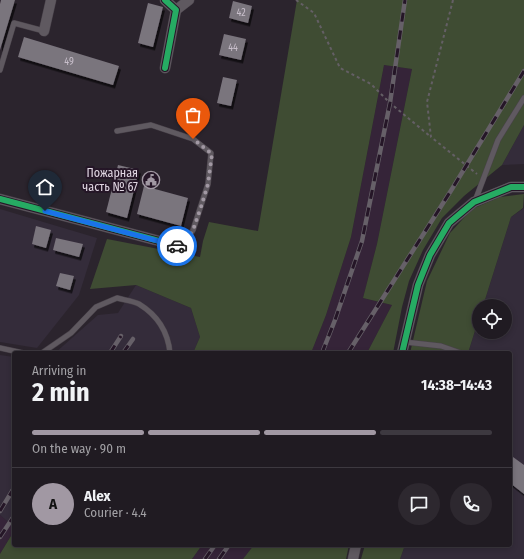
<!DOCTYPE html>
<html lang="en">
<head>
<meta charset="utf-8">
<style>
  body { margin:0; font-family:"Fira Sans Condensed",sans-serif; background:#2d282f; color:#f1f3f6; height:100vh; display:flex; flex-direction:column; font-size:15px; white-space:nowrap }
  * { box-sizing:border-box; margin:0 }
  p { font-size:13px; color:#a2a1a5 }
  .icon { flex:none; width:22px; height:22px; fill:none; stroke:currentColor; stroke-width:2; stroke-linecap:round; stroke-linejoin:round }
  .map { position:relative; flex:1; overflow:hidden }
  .side { position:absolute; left:12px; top:351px; width:500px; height:196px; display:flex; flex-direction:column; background:#201b22; border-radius:4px; box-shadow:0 2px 6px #0003,0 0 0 1px #3d3940 }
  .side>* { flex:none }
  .controls { position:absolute; left:472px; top:299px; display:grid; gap:8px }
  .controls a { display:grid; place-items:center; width:40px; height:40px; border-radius:50%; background:#201b22; box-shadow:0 2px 6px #0003,0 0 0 1px #3d3940; font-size:20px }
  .pin { position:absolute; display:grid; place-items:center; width:34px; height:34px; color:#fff; margin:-41px -17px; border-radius:50% 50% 50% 0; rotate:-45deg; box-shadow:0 0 4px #0007 }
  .pin .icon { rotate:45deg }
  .courier { position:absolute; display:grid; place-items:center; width:40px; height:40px; margin:-20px; border:3px solid #1a73e8; border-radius:50%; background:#fff; color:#222; box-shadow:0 1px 5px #0007 }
  .head em { font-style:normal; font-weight:700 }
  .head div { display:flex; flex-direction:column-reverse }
  .head { display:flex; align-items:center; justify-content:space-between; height:68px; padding:0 20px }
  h1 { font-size:26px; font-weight:700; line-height:30px }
  .bar { display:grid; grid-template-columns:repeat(4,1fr); gap:6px 4px; align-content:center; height:48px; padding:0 20px }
  .bar i { height:5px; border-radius:3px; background:#3d3940 }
  .bar .current { background:#a198a3 }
  .bar p { grid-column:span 4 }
  .line { display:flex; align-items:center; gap:10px; padding:0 20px; border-top:1px solid #3d3940 }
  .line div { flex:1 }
  .round { display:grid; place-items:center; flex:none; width:42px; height:42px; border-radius:21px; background:#2d282f }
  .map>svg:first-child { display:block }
</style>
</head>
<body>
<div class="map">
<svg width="524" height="559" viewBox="0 0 524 559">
  <defs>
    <filter id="shadow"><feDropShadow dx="2" dy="3.5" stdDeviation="0" flood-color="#0009"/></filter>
  </defs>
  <rect width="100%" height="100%" fill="#2b242d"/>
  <g fill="#352438">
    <polygon points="384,65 412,69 377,244 363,298 392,305 367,353 311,353 326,315 351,237"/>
    <polygon points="0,515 14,527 14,531 0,554"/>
    <polygon points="202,545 254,545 243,559 192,559"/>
  </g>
  <g fill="#342c3a">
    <polygon points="524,125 524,164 502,165"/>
    <polygon points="524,208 524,559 400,559 405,545 510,545 510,353 468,353 479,318 479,332 505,332 505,306 483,306 511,217"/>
    <polygon points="0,209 97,238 79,295 37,348 0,342"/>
    <polygon points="136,285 191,308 200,337 193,353 55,353 98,315 118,313"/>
    <polygon points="0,355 14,357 14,527 0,515"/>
  </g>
  <g fill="#3f4c33">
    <polygon points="297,0 524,0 524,125 502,165 464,196 442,218 423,250 409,281 402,307 393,353 367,353 392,305 363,298 377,244 412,69 384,65 351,237 326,315 311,353 193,353 200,337 191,308 136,285 90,289 107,239 200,257 203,241 209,222 258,231"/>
    <polygon points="524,194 523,208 511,217 483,306 479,306 479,318 468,353 410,353 427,281 450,233 472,209 500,197"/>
    <polygon points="14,531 14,545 49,545 52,547 54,545 202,545 192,559 0,559 0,554"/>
    <polygon points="254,545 349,545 346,559 243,559"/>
    <polygon points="365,545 405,545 400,559 361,559"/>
  </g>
  <g fill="#7a747d" filter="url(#shadow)">
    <polygon points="1,0 15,0 0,50 0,4"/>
    <polygon points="233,1 252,6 248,23 229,18"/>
    <polygon points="148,3 163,7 153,47 138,43"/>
    <polygon points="224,34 246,39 241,60 219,55"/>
    <polygon points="24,37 119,66 113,85 18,57"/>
    <polygon points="223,77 237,80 231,106 217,103"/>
    <polygon points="118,165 139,170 127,218 106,212"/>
    <polygon points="144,186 188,198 181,226 137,214"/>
    <polygon points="36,226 51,230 46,248 32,244"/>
    <polygon points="56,238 83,244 79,257 53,250"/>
    <polygon points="60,273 74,276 70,290 56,286"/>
    <polygon points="513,457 524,465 524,494 510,483 510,461"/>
  </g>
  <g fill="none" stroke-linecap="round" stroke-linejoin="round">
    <defs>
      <g id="lane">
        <polyline points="0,70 14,23 44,31"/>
        <polyline points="117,131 151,125 193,139 211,153 208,184 193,230 182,247"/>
        <polyline points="475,201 498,140 524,98"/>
        <polyline points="405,342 441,346 461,353"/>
        <polyline points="0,348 23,353"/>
        <path d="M42,353L71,333L96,307L117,298C124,300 133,301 139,304C157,315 168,332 170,353"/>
      </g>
      <g id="street">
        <polyline points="176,10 189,0"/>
        <polyline points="44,31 51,0"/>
        <polyline points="165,68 176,10 165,0"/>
        <polyline points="0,199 182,247"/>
        <polyline points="402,353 418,285 430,255 449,223 474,202 511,187 524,187"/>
        <polyline points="353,559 356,545"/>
      </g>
    </defs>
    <use href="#lane" stroke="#49424a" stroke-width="6"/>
    <use href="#street" stroke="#49424a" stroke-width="11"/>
    <g stroke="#645f65" stroke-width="2" stroke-dasharray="3 3" stroke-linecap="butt">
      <polyline points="296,0 314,13 340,68 371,84 390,103 431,137"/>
      <polyline points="453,0 427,102 431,137 477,174"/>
    </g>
    <use href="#lane" stroke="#5f5960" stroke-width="5"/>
    <use href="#street" stroke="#5f5960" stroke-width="10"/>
    <defs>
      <g id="rail">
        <polyline points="110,353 121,336"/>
        <polyline points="123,353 133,339"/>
        <polyline points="322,353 335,320 362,241 390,103 405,0"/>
        <polyline points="348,353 452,189 524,71"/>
        <polyline points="0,511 14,488"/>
        <polyline points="0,537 14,516"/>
        <polyline points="205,559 215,545"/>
        <polyline points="219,559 229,545"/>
      </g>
    </defs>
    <use href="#rail" stroke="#666068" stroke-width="4.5"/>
    <use href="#rail" stroke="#251627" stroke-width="3" stroke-dasharray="9" stroke-linecap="butt"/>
    <defs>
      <g id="cycleway">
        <polyline points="165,68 176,10 165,0"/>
        <polyline points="0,199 182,247"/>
        <polyline points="402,353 418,285 430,255 449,223 474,202 511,187 524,187"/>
      </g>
    </defs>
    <use href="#cycleway" stroke="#251627" stroke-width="8"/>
    <use href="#cycleway" stroke="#26ab63" stroke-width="6"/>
  </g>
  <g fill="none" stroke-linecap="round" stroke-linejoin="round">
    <polyline stroke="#a198a3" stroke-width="4" stroke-dasharray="0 7.2" points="177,246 182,247 193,230 201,207 208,184 212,154 193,139"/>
    <polyline stroke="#1a73e8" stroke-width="5" points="45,211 177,246"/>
  </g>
  <defs>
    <symbol id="civic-ring" viewBox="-11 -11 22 22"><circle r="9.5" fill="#251627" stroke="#a198a3" stroke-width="1.5"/><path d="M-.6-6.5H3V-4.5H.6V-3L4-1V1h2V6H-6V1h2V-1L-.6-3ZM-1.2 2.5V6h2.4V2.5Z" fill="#a198a3"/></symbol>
  </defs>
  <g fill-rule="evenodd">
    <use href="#civic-ring" x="141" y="170" width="20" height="20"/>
  </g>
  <g text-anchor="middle" stroke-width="4" stroke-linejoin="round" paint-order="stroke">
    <g font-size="10" fill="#c7beca">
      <text x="241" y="16">42</text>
      <text x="233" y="51">44</text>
      <text x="69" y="65">49</text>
    </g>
    <g font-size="12" fill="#e1d7e3" stroke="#251627" text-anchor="end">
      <text x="138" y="177">Пожарная<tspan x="138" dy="14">часть № 67</tspan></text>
    </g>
  </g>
</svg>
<div class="controls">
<a><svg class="icon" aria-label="locate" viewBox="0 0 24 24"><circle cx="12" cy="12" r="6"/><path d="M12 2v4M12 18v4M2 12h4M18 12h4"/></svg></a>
</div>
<div class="pin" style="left:193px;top:139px;background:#ea580c"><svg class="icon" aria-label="bag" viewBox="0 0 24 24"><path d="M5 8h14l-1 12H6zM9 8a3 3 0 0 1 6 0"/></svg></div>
<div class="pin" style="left:45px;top:211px;background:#1f2937"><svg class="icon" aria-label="home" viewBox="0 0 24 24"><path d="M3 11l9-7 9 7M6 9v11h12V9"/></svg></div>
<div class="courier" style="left:177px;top:246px"><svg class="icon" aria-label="car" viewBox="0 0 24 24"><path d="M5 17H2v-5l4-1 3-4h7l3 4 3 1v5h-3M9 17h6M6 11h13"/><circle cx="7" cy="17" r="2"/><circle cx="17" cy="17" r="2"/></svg></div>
<section class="side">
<div class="head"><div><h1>2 min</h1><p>Arriving in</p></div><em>14:38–14:43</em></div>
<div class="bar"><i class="current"></i><i class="current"></i><i class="current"></i><i></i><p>On the way · 90 m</p></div>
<div class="line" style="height:72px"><b class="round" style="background:#a198a3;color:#111">A</b><div><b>Alex</b><p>Courier · 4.4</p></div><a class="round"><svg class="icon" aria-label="chat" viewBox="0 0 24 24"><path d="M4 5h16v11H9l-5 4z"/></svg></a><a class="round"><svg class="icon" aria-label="phone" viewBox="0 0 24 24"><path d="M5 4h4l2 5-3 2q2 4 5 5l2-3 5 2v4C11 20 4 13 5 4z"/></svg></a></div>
</section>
</div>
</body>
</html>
